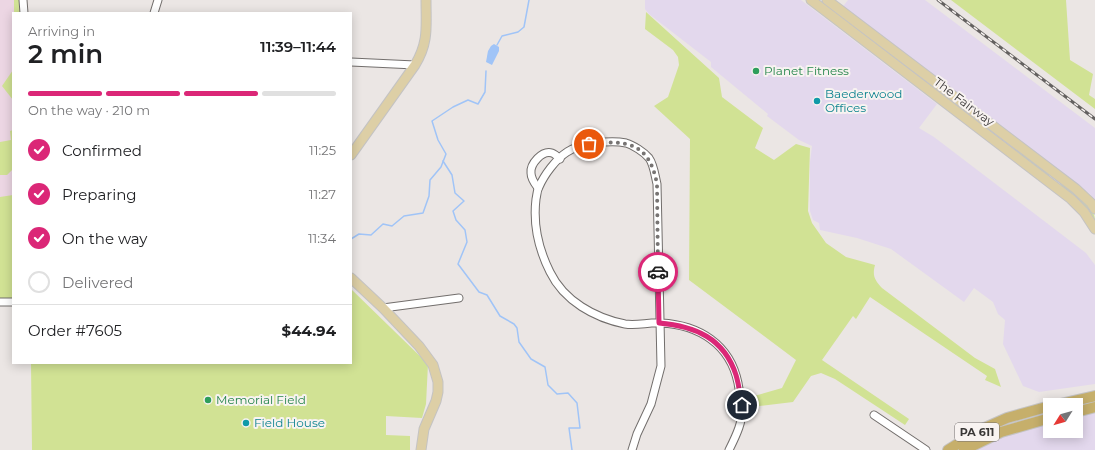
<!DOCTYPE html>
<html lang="en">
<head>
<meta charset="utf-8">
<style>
  body { margin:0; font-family:Montserrat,sans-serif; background:#f6f6f6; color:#202124; height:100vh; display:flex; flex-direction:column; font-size:15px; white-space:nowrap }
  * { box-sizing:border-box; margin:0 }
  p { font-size:13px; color:#757577 }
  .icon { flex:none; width:22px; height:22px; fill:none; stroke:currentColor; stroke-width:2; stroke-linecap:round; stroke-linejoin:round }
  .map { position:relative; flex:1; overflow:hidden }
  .sheet { position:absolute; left:12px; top:12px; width:340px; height:352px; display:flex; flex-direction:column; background:#fff; border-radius:0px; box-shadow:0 2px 10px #0003 }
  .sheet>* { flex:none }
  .needle { width:26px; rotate:233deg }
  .buttons { position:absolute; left:1043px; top:398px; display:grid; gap:8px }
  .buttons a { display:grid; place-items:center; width:40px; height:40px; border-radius:0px; background:#fff; box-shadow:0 2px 10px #0003; font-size:20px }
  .pin { position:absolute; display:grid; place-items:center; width:34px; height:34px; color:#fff; margin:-17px; border:2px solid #fff; border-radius:50%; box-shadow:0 1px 4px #0007 }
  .courier { position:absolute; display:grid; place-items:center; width:40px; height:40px; margin:-20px; border:3px solid #db2777; border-radius:50%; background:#fff; color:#222; box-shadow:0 1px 5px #0007 }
  .summary em { font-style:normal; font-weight:600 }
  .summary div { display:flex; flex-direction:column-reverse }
  .summary { display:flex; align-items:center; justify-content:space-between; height:68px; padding:0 16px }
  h1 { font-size:26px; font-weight:600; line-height:30px }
  .bar { display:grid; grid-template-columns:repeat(4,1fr); gap:6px 4px; align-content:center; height:48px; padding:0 16px }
  .bar i { height:5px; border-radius:3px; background:#e0e0e0 }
  .bar .current { background:#db2777 }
  .bar p { grid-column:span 4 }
  .line { display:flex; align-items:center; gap:10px; padding:0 16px; border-top:1px solid #e0e0e0 }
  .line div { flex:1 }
  ol { padding:0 16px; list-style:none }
  li { display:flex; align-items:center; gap:12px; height:44px }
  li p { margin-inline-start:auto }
  li .icon { padding:4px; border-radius:50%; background:#db2777; color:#fff; stroke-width:4 }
  li:last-child { color:#757577 }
  li i { width:22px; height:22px; border:2px solid #e0e0e0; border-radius:50% }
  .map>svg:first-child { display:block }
</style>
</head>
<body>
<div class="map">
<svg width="1095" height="450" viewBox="0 0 1095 450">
  <rect width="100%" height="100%" fill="#ebe6e4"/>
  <g fill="#e3d8ed">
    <polygon points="645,0 801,0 937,104 919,128 934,137 1086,253 1095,265 1095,384 1039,392 1023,386 1003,344 1005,320 998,314 993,302 974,288 964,302 891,249 857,238 820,230 819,223 813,220 810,211 810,162 812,146 799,140 767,116 768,114 711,67 711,62 649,14 645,9"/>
    <polygon points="848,0 925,0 1095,128 1095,201 1090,194 841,9"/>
    <polygon points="1095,411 1095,450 974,450 1014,432 1050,423 1050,431 1076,431 1076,416"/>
  </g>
  <polygon fill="#ecd6e3" points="0,0 23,0 24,13 13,13 13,302 0,302"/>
  <g fill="#d1e294">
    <polygon points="14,0 20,0 21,13 14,13"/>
    <polygon points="951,0 1066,0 1070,60 1093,74 1089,95 1095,99 1095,109"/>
    <path d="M646,12L719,78L722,97L763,128L755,148L774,160L796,144L810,148L808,211L812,223L826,243L846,257L875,265C872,276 875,280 882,288L975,358L995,369L1001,387L985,380L987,376L870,297L856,319L853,316L822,360L909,419L905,425L835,379L821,373L811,376L793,402L759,406L754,396L782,388L796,360L689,280L690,139L654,106L668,97L679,65L678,57L673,50L645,29Z"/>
    <polygon points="863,35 868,37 921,76 918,78"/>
    <polygon points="13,70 13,100 2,86"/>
    <polygon points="919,77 922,77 983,124 983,126 919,79"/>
    <polygon points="13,130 13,169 7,175 0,175 0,142 11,140 10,131"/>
    <polygon points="1009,146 1018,150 1050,174 1048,176"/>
    <path d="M1062,183C1073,192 1089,201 1094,215C1095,217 1095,221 1095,224L1059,186Z"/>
    <polygon points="13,195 13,299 0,298 0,197"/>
    <polygon points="351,289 428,364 426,404 422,418 386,416 386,435 410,436 410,450 32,450 31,363 351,363"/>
  </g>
  <polygon fill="#a0c4f7" points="494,44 499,47 499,51 492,65 486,62 488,51 491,46"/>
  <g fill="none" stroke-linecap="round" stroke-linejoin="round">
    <g stroke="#a0c4f7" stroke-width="1.5">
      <polyline points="497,45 502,36 518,32 524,27 529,0"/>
      <polyline points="443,161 452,175 455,193 464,201 453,211 456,220 465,230 467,242 458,264 479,292 487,295 500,316 514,324 517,328 519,342 531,359 545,367 548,385 557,394 568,393 577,403 580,428 569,428 572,450"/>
      <polyline points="351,239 359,234 371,235 383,224 392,226 404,216 423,213 429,196 430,180 441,167 446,154 438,140 432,121 453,107 468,100 478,104 485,92 486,71"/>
    </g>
    <defs>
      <g id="minor">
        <polyline points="23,0 24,13"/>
        <polyline points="154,13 158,0"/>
        <polyline points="351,62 415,65"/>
        <path d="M538,188C535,184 531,179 531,173C530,164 542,150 552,153C555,154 557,156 560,159"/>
        <polyline points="0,302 13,302"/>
        <polyline points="383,308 459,298"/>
        <polyline points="874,415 926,450"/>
        <path d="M632,450L637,434L651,404L661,366L657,184C655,176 654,165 649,158C644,152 633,145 626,143C611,140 580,143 567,152C556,159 544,175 539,187C537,190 537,195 536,199C533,224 539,250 550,272C564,301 595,318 625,324C637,326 649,322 661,323C699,325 730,344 738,383C739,390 741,397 742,404C744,420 736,436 729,450"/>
      </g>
      <g id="major">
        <polyline points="811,0 1071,199 1084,212 1095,229"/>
        <polyline points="827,0 1076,189 1091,203 1095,209"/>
        <path d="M351,155L415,65C429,42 426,26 426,0"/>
        <polyline points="351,278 383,308 419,346 433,365 438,382 438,392 436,401 424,429 421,450"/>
      </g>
      <g id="highway">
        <polyline points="1056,405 1095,396"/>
        <polyline points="1076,412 1095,407"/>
        <polyline points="948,450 980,430 1007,418 1050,406"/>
        <polyline points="964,450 1001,432 1050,418"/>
      </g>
    </defs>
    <use href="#minor" stroke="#726e6c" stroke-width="9"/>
    <use href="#major" stroke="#c4c3c3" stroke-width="11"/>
    <use href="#highway" stroke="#c4c3c3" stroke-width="12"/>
    <use href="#minor" stroke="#fff" stroke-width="7"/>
    <use href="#major" stroke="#ddcfa6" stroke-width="9"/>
    <use href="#highway" stroke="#c6af6b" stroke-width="10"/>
    <defs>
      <polyline id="rail" points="938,0 1095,119"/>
    </defs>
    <use href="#rail" stroke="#646160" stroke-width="3"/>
    <use href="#rail" stroke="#f8f3f1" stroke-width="1.5" stroke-dasharray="4.5" stroke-linecap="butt"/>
  </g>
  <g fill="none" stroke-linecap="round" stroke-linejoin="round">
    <path stroke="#777473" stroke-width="4" stroke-dasharray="0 7.2" d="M589,144C627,140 649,142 657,184L658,272"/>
    <path stroke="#db2777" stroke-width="5" d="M658,272L659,323C695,326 724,338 736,375C739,385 740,395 742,405"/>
  </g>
  <g fill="#2e9e5b" stroke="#f8f3f1" stroke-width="1.5">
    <circle cx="756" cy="71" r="4"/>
    <circle cx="208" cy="400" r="4"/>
  </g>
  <g fill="#0f9aa8" stroke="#f8f3f1" stroke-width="1.5">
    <circle cx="817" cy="101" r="4"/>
    <circle cx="246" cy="423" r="4"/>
  </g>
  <g text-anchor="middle" stroke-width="4" stroke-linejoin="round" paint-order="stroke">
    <rect fill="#f8f3f1" stroke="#726f6e" stroke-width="1" x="955" y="423" width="44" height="18" rx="3"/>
    <g font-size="11" font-weight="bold" fill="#393736">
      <text x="977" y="436">PA 611</text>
    </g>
    <g font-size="12" fill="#27864d" stroke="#f8f3f1" text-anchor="start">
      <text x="764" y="75">Planet Fitness</text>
      <text x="216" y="404">Memorial Field</text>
    </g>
    <g font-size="12" fill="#0d838f" stroke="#f8f3f1" text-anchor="start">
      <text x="825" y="98">Baederwood<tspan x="825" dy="14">Offices</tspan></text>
      <text x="254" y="427">Field House</text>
    </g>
    <g font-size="12" fill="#393736" stroke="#f8f3f1">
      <text transform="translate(964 102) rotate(37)" y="4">The Fairway</text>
    </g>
  </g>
</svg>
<div class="buttons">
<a><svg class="needle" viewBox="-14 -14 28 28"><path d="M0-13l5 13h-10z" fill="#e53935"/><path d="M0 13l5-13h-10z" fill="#757577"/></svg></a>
</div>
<div class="pin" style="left:589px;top:144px;background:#ea580c"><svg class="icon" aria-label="bag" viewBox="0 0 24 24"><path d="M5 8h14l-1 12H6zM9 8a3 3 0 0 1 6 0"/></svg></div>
<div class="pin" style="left:742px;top:405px;background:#1f2937"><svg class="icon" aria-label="home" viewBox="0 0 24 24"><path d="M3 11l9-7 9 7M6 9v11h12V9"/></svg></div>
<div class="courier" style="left:658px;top:272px"><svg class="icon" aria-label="car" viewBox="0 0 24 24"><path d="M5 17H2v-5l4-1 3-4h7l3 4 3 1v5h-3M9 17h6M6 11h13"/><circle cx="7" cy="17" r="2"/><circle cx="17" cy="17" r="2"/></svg></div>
<section class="sheet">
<div class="summary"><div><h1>2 min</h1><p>Arriving in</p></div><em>11:39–11:44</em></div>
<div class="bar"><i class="current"></i><i class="current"></i><i class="current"></i><i></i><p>On the way · 210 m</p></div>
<ol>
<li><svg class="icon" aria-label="check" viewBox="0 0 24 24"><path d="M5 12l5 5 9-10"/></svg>Confirmed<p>11:25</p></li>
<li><svg class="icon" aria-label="check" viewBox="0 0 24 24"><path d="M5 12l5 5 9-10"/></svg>Preparing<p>11:27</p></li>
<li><svg class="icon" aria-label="check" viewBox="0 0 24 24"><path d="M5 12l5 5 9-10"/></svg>On the way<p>11:34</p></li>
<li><i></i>Delivered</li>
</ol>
<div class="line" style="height:52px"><div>Order #7605</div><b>$44.94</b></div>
</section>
</div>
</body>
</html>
